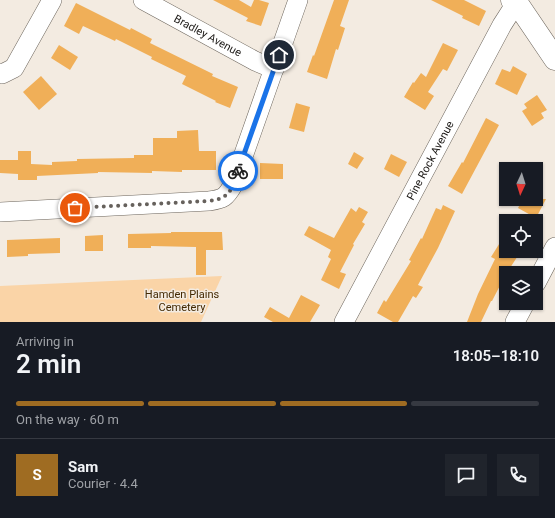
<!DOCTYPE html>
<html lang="en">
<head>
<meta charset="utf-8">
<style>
  body { margin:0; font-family:Roboto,sans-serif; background:#20242c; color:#f1f3f6; height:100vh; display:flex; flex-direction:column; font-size:15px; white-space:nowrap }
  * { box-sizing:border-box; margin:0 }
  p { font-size:13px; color:#9ea1a6 }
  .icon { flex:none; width:22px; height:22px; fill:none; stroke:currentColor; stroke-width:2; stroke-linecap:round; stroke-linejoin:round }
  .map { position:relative; height:322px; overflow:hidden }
  .side { display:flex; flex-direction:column; background:#171b24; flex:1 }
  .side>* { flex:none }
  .needle { width:26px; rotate:184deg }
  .controls { position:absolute; left:499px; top:162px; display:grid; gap:8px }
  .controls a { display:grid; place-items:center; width:44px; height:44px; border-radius:0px; background:#171b24; box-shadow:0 1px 3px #0004; font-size:20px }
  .pin { position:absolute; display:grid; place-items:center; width:34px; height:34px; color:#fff; margin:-17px; border:2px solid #fff; border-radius:50%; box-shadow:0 1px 4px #0007 }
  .courier { position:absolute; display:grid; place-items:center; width:40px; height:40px; margin:-20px; border:3px solid #1a73e8; border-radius:50%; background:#fff; color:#222; box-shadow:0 1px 5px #0007 }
  .overview em { font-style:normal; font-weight:600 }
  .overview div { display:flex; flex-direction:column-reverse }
  .overview { display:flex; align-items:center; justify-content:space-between; height:68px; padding:0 16px }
  h1 { font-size:26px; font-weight:600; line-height:30px }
  .bar { display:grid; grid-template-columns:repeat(4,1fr); gap:6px 4px; align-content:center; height:48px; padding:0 16px }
  .bar i { height:5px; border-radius:3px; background:#363941 }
  .bar .on { background:#9f6c22 }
  .bar p { grid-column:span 4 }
  .line { display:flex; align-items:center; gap:10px; padding:0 16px; border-top:1px solid #363941 }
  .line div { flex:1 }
  .round { display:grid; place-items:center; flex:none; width:42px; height:42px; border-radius:0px; background:#20242c }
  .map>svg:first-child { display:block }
</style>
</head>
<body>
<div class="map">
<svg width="555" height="322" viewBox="0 0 555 322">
  <rect width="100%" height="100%" fill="#f3ebe1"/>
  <polygon fill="#fad4a7" points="222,276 201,322 0,322 0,286"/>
  <g fill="#f0af58">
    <polygon points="213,0 239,0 251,7 254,0 259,0 269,3 261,26 246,21 248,18"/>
    <polygon points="334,0 349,0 340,26 345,28 338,50 336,49 327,79 307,72 313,55 314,56"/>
    <polygon points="431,0 464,0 486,11 479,26 462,18 463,16"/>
    <polygon points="76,3 130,30 131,28 152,39 150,43 213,74 212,76 238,87 230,108 215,102 216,101 182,84 186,76 151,59 152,57 116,39 115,41 83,26 79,34 64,26"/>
    <polygon points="443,43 458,50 447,71 443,69 428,92 434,96 425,110 404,97 413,82 414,83 421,73 426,77"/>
    <polygon points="59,45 78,57 70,70 51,58"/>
    <polygon points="513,66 527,74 517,95 495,84 502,69 510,72"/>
    <polygon points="41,76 57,94 39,110 23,92"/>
    <polygon points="537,95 547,110 541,113 544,118 532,126 522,111 527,108 524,104"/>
    <polygon points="296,103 310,107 304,132 289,128"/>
    <polygon points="486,118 499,125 462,194 448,186 462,162 463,163"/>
    <polygon points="198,130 199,151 216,151 216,170 182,170 182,172 152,171 152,173 98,172 98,173 37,176 37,180 18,180 18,174 0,173 0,160 18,160 18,151 31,151 31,164 52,165 52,162 77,161 77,159 134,158 134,155 153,155 153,138 177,138 177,131"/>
    <polygon points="354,152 364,158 357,169 348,164"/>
    <polygon points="391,154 407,162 399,177 384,169"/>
    <polygon points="260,163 283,164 283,179 260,179"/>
    <polygon points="523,199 546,199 536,218 518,208"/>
    <polygon points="443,205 455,211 438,248 418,285 423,287 416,298 413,296 398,322 393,322 377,313 384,300 386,302 411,261 409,260 421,238 422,239 436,208 441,210"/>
    <polygon points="359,207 368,212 362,222 365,224 353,244 354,245 340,272 346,274 339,289 321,280 331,259 328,257 331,250 304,235 309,226 334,238 351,208 356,212"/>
    <polygon points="171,232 222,232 223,250 206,250 206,275 196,275 196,247 151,246 151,248 128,248 128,234 171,233"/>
    <polygon points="506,233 506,251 521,251 510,268 509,268 492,301 491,301 481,322 467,322 478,294 495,259 491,257"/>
    <polygon points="103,235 103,251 85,251 85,236"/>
    <polygon points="60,238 60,253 28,254 28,256 7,257 7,240"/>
    <polygon points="301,295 320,305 310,322 273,322 264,317 270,307 289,318"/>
  </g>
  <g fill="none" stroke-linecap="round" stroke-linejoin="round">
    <defs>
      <g id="minor">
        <path id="s1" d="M143,0L255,61L274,69"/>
        <polyline points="0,73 2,74 14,68 52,0"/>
        <path d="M0,212L209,201C224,199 226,197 233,185L298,0"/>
        <polyline points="536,283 555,247"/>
        <path id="s2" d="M344,322L502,25L518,0"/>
        <polyline points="515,322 525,303"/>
      </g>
      <polyline id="major" points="512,0 517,3 555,59"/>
    </defs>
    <use href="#minor" stroke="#6d665d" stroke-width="20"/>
    <use href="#major" stroke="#6d665d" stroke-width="23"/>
    <use href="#minor" stroke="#fff" stroke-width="19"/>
    <use href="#major" stroke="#fff" stroke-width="22"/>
  </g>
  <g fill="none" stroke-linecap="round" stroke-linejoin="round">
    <path stroke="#66615c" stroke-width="4" stroke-dasharray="0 7.2" d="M75,208L209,201C231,198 231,190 238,171"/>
    <polyline stroke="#1a73e8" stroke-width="5" points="238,171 279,55"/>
  </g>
  <g text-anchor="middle" stroke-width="3" stroke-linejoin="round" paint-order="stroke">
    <g font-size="11" fill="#1a1714" stroke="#f3ebe1">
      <text dy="4" stroke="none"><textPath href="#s1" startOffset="74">Bradley Avenue</textPath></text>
      <text dy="4" stroke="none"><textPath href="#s2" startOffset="183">Pine Rock Avenue</textPath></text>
    </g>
    <g font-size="11" fill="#432902" stroke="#f3ebe1">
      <text x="182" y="298">Hamden Plains<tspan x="182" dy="13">Cemetery</tspan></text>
    </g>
  </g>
</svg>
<div class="controls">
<a><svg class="needle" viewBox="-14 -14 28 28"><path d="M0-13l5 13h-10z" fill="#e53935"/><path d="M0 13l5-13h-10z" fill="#9ea1a6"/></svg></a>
<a><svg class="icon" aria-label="locate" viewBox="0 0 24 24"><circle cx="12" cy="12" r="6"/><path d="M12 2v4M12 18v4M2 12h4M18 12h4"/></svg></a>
<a><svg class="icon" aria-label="layers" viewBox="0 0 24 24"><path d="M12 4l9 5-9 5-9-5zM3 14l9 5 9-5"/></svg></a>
</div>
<div class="pin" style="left:75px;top:208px;background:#ea580c"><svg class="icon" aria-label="bag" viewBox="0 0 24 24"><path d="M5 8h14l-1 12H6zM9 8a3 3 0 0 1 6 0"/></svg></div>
<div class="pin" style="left:279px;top:55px;background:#1f2937"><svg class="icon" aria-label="home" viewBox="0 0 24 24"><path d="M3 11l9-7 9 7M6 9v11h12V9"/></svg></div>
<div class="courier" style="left:238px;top:171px"><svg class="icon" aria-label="bike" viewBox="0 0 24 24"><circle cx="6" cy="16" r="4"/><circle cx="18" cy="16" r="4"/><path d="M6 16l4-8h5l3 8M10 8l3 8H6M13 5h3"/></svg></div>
</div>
<section class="side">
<div class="overview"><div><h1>2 min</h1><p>Arriving in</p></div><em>18:05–18:10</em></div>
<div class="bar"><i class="on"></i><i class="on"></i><i class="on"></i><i></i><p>On the way · 60 m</p></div>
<div class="line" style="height:72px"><b class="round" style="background:#9f6c22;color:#fff">S</b><div><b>Sam</b><p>Courier · 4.4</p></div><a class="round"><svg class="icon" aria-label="chat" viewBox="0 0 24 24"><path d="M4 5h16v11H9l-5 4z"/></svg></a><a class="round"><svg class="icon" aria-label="phone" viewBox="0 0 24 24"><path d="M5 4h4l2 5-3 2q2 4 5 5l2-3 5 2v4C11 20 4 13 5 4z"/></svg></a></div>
</section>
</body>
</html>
